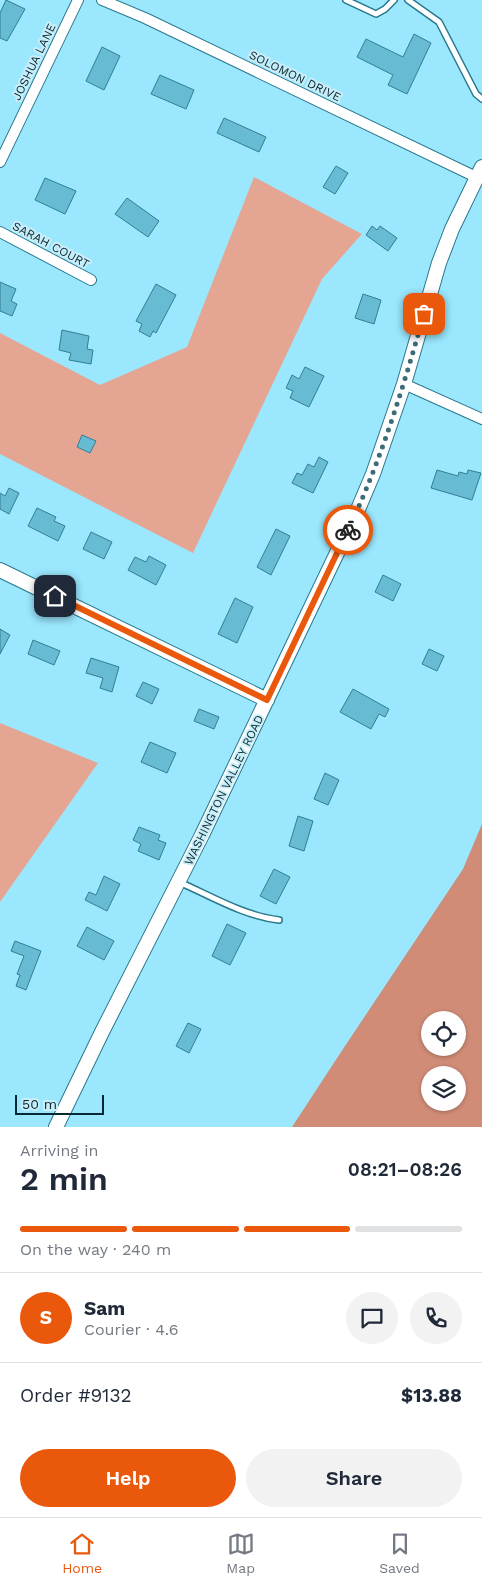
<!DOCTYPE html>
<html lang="en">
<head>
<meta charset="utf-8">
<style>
  body { margin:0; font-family:"Work Sans",sans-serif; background:#f2f2f3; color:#1f2937; height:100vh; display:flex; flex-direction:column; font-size:19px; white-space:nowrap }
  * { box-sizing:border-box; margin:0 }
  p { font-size:16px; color:#747a83 }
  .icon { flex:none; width:28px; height:28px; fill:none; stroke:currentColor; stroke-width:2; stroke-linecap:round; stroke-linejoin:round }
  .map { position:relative; height:1127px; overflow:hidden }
  .side { display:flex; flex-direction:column; background:#fff; flex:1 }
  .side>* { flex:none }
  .controls { position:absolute; left:421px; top:1011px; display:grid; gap:10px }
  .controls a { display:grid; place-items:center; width:45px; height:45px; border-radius:50%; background:#fff; box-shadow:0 1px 4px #0004; font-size:25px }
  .scale { position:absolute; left:15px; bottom:12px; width:89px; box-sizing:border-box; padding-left:5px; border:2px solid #082932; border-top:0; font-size:14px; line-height:18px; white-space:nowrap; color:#082932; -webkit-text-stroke:4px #caeef9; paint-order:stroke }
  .pin { position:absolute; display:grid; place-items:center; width:42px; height:42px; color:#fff; margin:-21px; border-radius:10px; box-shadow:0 2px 8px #0006 }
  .courier { position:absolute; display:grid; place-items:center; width:50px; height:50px; margin:-25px; border:4px solid #ea580c; border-radius:50%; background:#fff; color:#222; box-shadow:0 1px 6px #0007 }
  .summary em { font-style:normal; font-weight:600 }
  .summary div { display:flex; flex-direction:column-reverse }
  .summary { display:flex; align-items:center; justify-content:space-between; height:85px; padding:0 20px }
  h1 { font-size:32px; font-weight:600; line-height:38px }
  .bar { display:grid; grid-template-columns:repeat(4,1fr); gap:8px 5px; align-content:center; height:60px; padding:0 20px }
  .bar i { height:6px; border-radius:4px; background:#e0e1e3 }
  .bar .on { background:#ea580c }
  .bar p { grid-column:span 4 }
  .line { display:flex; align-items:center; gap:12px; padding:0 20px; border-top:1px solid #e0e1e3 }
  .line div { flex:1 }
  .round { display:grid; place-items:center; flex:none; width:52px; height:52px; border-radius:26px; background:#f2f2f3 }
  .button { display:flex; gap:10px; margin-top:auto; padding:10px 20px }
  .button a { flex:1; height:58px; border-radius:30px; background:#ea580c; color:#fff; font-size:20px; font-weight:600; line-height:58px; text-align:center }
  .button a+a { background:#f2f2f3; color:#1f2937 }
  .dock { display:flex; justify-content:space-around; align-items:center; height:70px; border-top:1px solid #e0e1e3; background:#fff; font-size:14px; color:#747a83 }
  .dock a { display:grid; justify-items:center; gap:2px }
  .dock .on { color:#ea580c }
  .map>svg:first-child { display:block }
</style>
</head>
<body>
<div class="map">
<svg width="482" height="1127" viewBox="0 0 482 1127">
  <rect width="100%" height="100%" fill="#9be8fe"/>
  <g fill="#e4a693">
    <polygon points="254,177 362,234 322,279 193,553 0,454 0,333 100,385 187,347"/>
    <polygon points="0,723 98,763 0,902"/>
  </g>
  <path fill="#d08c77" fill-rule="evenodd" d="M482,824V1127H292L343,1049L463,869ZM430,1020H458V1048H430ZM430,1075H458V1102H430Z"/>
  <g fill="#67bbd3" stroke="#317f93">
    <polygon points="6,0 25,9 7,41 0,38 0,13"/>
    <polygon points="414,34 431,43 407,94 388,85 393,75 357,57 366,39 403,57"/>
    <polygon points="102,47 120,56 104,90 86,81"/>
    <polygon points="160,75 194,90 186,109 151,94"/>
    <polygon points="224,118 266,137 259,152 217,133"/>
    <polygon points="336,166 348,173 335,194 323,187"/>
    <polygon points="45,178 76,191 65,214 35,200"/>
    <polygon points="127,198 159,221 148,237 115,214"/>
    <polygon points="372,226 377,230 380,226 397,238 388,251 366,235"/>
    <polygon points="0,282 16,289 11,301 17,304 12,316 0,311"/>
    <polygon points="156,284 176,295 156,333 153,331 150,337 139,331 142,324 136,321"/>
    <polygon points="363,294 381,300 374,324 355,318"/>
    <polygon points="62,330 89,336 87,349 93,350 91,364 69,360 71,353 59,350"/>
    <polygon points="305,367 324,376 309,407 290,398 293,391 286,388 292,375 299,379"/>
    <polygon points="82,435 96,441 90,453 77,447"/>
    <polygon points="319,457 328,462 313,493 292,483 297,473 302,475 308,464 314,467"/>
    <polygon points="437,470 458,476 459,472 467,474 468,470 481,473 472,500 431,488"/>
    <polygon points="9,488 19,493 9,514 0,509 0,493 5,496"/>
    <polygon points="37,508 56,517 54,521 65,526 58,541 28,526"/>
    <polygon points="276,529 290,536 271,575 257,567"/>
    <polygon points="91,532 112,542 104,559 83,549"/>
    <polygon points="149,556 166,565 156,585 128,570 135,557 146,562"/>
    <polygon points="383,575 401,584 393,601 375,592"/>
    <polygon points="235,598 253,607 237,643 218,634"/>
    <polygon points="0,629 10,635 0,654"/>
    <polygon points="33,640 60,651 54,665 28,654"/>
    <polygon points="429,649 444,656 437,671 422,664"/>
    <polygon points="91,658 119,667 112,692 100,688 103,678 86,673"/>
    <polygon points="143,682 159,689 152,704 136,696"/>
    <polygon points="353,689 389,709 385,717 379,714 371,729 340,712"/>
    <polygon points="199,709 219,717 214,729 194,721"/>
    <polygon points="150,742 176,753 167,773 141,762"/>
    <polygon points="325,773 339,780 328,805 314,799"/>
    <polygon points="298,816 313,821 304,851 289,846"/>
    <polygon points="139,827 160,835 158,840 166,843 159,860 138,851 141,844 133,840"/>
    <polygon points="274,869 290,877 276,904 260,896"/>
    <polygon points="104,876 120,884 107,911 85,900 89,892 96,895"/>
    <polygon points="227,924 246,933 230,965 212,956"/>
    <polygon points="87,927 114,941 104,960 77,946"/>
    <polygon points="15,941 41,951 26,990 16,986 20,975 17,974 24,956 11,951"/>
    <polygon points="188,1023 201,1029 189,1053 176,1046"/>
  </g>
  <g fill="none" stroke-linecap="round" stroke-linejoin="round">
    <defs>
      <g id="lane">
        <polyline points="346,0 376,14 385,9 394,0"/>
        <polyline points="408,0 439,22 476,94 482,99"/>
        <path d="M179,882C211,896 244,916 279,920"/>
      </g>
      <g id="street">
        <polyline points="102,0 145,18 476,177"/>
        <polyline points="0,162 78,0"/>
        <polyline points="0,232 91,280"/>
        <polyline points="404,384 482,419"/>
      </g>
      <g id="secondary">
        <polyline points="0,570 267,700"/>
        <polyline points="56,1127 102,1032 202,835 359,507 373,474 404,384 439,263 452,229 482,167"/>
      </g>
    </defs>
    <use href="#lane" stroke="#29788c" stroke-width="8"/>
    <use href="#street" stroke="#29788c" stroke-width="12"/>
    <use href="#secondary" stroke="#29788c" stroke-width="16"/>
    <use href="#lane" stroke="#fff" stroke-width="5"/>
    <use href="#street" stroke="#fff" stroke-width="10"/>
    <use href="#secondary" stroke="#fff" stroke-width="14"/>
  </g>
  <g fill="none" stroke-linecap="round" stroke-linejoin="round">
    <path stroke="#3b6c79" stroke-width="5" stroke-dasharray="0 9" d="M348,530C381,461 403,388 424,314"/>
    <polyline stroke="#ea580c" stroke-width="6" points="55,596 267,700 348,530"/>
  </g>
  <g text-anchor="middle" stroke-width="4" stroke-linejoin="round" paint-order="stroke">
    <g font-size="12" fill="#082932" stroke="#caeef9">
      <text transform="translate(34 62) rotate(-64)" y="4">JOSHUA LANE</text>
      <text transform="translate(295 76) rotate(26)" y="4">SOLOMON DRIVE</text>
      <text transform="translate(51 245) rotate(28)" y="4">SARAH COURT</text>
      <text transform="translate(224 790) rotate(-64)" y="4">WASHINGTON VALLEY ROAD</text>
    </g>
  </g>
</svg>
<div class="controls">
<a><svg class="icon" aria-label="locate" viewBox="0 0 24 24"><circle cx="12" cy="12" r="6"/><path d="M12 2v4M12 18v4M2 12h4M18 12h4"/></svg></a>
<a><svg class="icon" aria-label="layers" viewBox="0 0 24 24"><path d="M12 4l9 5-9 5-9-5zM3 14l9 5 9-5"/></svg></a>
</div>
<div class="scale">50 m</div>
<div class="pin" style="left:424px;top:314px;background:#ea580c"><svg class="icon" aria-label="bag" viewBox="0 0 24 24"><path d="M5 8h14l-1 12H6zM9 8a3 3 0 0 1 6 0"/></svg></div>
<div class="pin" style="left:55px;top:596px;background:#1f2937"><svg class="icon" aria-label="home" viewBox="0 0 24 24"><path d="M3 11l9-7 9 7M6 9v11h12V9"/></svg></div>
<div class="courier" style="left:348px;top:530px"><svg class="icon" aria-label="bike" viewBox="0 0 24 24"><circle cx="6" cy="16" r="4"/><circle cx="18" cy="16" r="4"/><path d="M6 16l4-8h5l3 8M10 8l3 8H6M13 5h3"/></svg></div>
</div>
<section class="side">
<div class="summary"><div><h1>2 min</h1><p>Arriving in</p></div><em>08:21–08:26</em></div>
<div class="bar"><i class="on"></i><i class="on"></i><i class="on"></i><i></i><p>On the way · 240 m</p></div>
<div class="line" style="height:90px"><b class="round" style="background:#ea580c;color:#fff">S</b><div><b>Sam</b><p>Courier · 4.6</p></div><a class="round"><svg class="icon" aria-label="chat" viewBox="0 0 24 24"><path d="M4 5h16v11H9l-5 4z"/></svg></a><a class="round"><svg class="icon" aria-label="phone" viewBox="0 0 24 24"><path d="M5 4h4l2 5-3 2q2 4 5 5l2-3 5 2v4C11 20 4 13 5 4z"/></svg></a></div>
<div class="line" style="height:65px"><div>Order #9132</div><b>$13.88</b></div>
<div class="button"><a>Help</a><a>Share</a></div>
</section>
<nav class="dock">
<a class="on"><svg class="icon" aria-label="home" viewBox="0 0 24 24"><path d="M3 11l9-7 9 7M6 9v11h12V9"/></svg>Home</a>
<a><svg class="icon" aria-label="map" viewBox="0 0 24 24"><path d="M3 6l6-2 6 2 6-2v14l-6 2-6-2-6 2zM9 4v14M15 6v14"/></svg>Map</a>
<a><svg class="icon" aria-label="saved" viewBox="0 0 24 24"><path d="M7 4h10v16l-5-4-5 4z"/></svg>Saved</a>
</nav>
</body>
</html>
